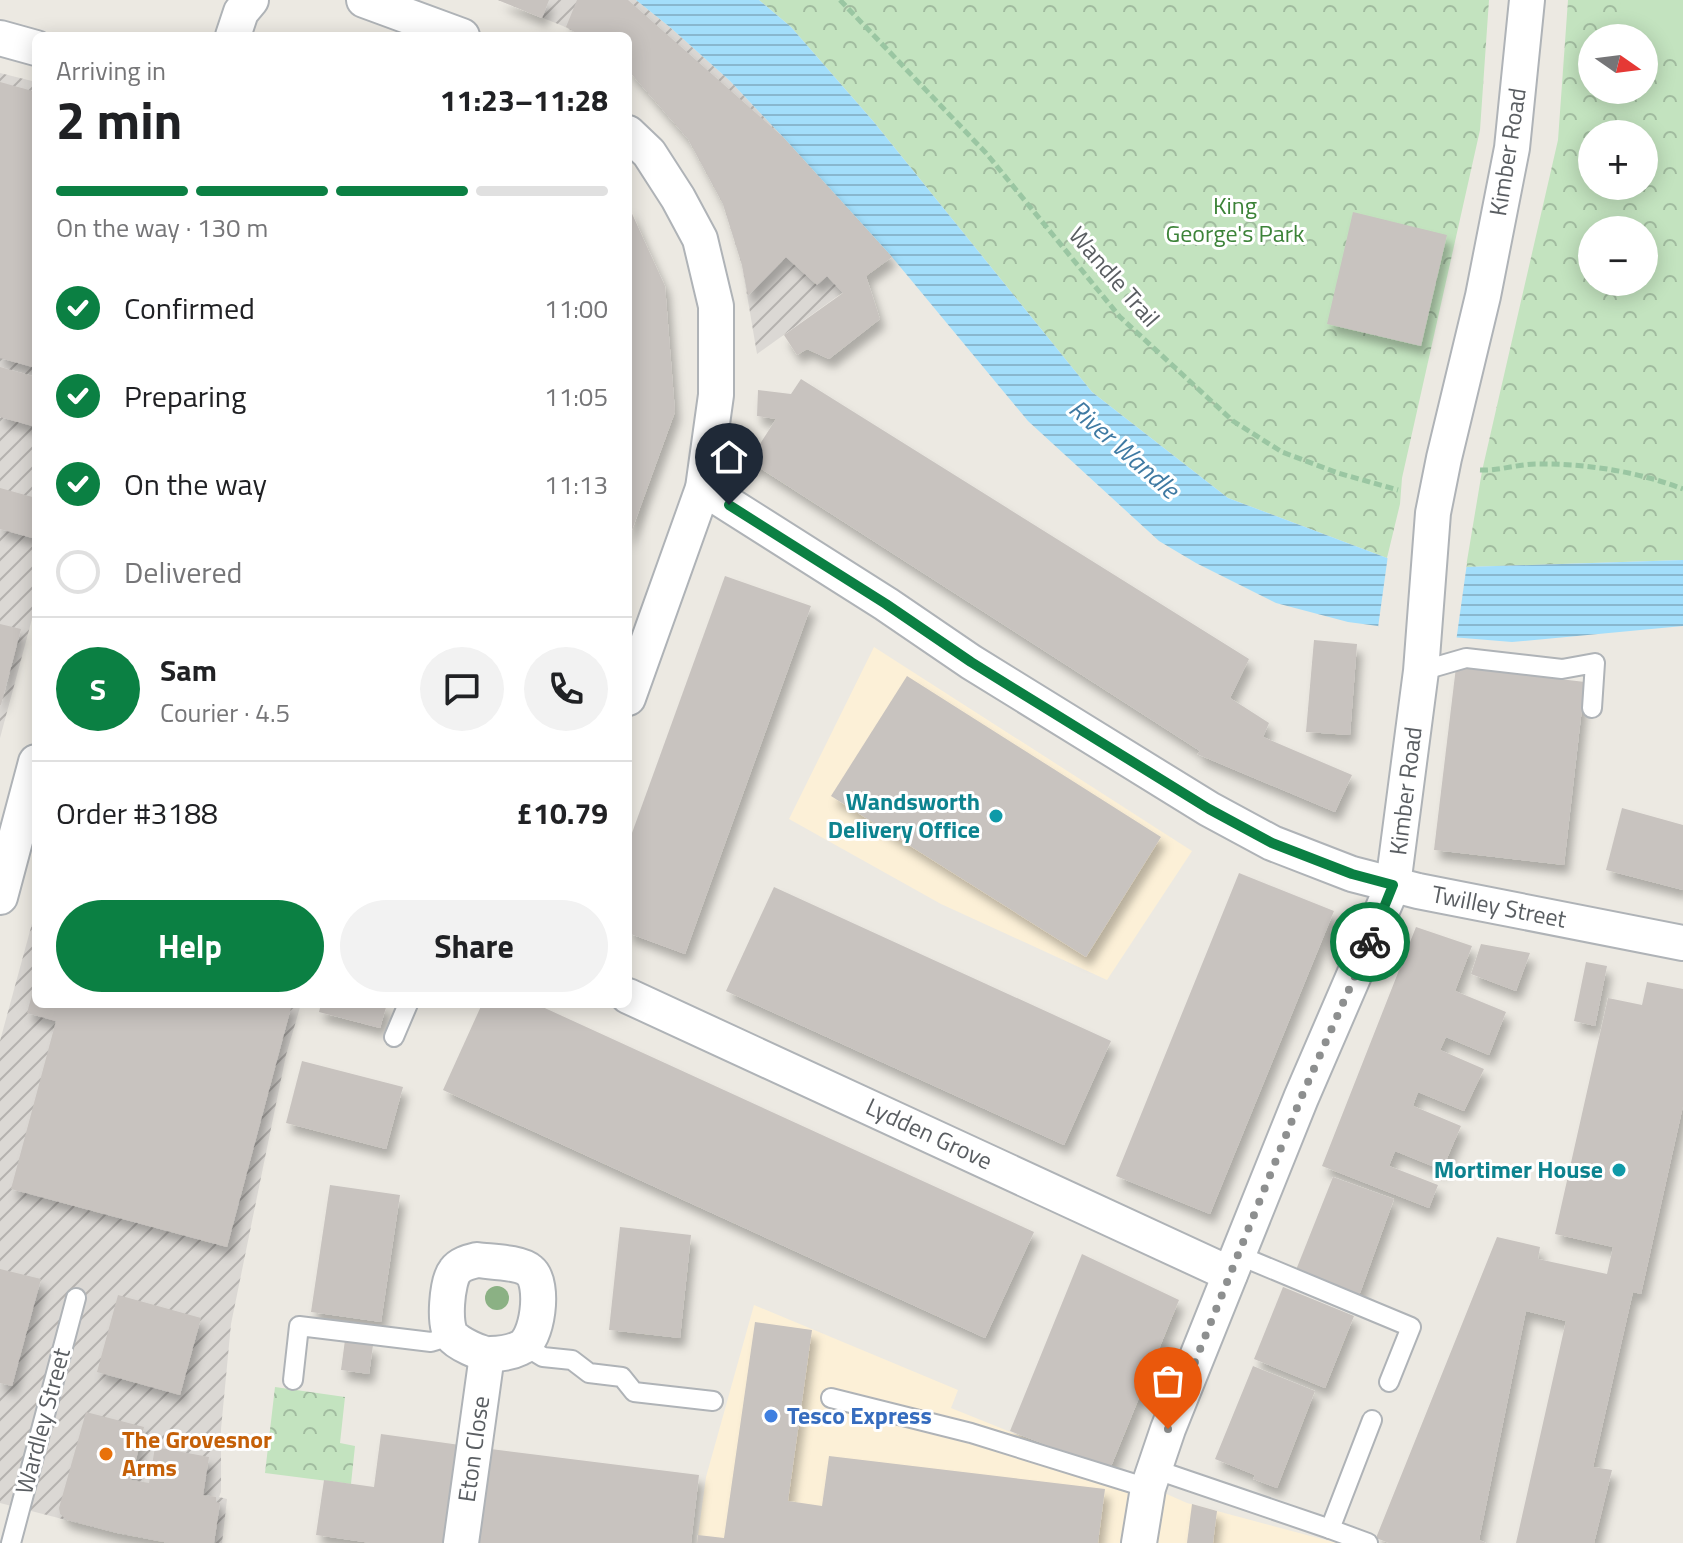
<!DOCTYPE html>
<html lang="en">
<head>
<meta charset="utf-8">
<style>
  body { margin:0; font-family:"Titillium Web",sans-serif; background:#f2f2f2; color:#202124; height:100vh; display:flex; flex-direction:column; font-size:30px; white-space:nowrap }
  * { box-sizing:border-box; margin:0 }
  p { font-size:26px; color:#757577 }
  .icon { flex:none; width:44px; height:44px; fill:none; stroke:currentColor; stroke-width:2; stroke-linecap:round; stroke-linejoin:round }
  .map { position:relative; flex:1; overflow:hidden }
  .side { position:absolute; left:32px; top:32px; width:600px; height:976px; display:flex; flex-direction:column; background:#fff; border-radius:12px; box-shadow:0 4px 20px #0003 }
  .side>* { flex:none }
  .needle { width:52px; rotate:104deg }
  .controls { position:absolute; left:1578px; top:24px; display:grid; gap:16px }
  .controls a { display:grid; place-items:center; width:80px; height:80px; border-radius:50%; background:#fff; box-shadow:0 4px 20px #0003; font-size:40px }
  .pin { position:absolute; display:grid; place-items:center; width:68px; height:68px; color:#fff; margin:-82px -34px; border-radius:50% 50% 50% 0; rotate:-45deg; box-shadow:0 0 8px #0007 }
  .pin .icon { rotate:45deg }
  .courier { position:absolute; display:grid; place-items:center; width:80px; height:80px; margin:-40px; border:6px solid #0b8043; border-radius:50%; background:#fff; color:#222; box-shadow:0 2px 10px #0007 }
  .head em { font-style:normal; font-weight:700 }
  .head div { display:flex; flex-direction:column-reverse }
  .head { display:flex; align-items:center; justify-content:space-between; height:136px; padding:0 24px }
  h1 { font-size:52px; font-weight:700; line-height:60px }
  .bar { display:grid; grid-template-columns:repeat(4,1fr); gap:12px 8px; align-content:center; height:96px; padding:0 24px }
  .bar i { height:10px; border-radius:6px; background:#e0e0e0 }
  .bar .current { background:#0b8043 }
  .bar p { grid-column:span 4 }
  .line { display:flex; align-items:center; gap:20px; padding:0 24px; border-top:2px solid #e0e0e0 }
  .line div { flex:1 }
  .round { display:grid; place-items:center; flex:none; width:84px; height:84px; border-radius:42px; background:#f2f2f2 }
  ol { padding:0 24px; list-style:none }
  li { display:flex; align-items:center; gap:24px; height:88px }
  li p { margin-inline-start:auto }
  li .icon { padding:8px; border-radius:50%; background:#0b8043; color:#fff; stroke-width:4 }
  li:last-child { color:#757577 }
  li i { width:44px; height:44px; border:4px solid #e0e0e0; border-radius:50% }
  .primary-button { display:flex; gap:16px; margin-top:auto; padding:16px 24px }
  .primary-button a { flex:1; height:92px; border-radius:48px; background:#0b8043; color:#fff; font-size:32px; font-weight:700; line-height:92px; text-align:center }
  .primary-button a+a { background:#f2f2f2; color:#202124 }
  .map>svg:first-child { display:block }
</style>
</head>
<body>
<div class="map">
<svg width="1683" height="1543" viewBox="0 0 1683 1543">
  <defs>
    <pattern id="industrial-furrows" width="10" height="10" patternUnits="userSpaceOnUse" patternTransform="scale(2)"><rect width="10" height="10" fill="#dbd8d4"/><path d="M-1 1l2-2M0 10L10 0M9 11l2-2" fill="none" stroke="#b5b2af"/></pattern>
    <pattern id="forest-crowns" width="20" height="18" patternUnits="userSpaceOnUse" patternTransform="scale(2)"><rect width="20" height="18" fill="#c3e3bf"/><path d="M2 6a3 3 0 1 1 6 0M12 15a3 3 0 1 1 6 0" fill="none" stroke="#a1bb9f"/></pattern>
    <pattern id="water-rules" width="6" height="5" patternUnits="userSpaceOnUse" patternTransform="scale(2)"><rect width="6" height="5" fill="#a3defb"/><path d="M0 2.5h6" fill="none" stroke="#88b7cf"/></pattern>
    <filter id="shadow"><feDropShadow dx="5" dy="9" stdDeviation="4" flood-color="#0004"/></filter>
  </defs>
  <rect width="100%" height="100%" fill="#ece9e2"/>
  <g fill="#fcf0d7">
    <polygon points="874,647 1192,851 1107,980 941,904 789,819"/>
    <polygon points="754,1305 958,1390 951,1408 1092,1465 1110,1469 1187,1503 1337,1543 697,1543 706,1477"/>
  </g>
  <g fill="url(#industrial-furrows)">
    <polygon points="498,0 636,0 671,28 730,81 783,137 892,257 757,354 742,265 723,204 688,139 628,70 628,36 582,36 563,26"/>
    <polygon points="0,73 36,82 36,604 0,738"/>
    <polygon points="36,909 36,1004 301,1004 286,1055 231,1324 221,1429 221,1492 219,1497 227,1499 222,1543 169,1543 117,1533 0,1503 0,1041"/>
  </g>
  <g fill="url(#forest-crowns)" fill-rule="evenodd">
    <polygon points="759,0 1489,0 1480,130 1402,478 1400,504 1387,558 1228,498 1092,392 873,121 791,27"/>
    <path d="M1568,0H1683V560L1466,567L1482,471L1558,140ZM1592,38H1644V90H1592ZM1592,134H1644V186H1592ZM1592,230H1644V282H1592Z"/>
    <polygon points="275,1387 345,1397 340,1443 355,1446 351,1484 265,1473"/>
  </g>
  <polygon fill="#c3e3bf" points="1621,0 1683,0 1683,50 1644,48 1644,38 1618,38"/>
  <polygon fill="url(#water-rules)" points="636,0 759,0 791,27 873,121 1092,392 1228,498 1387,558 1466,567 1683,560 1683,626 1512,642 1378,631 1378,626 1348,622 1276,603 1196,563 1159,541 1028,421 892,257 783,137 730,81 671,28"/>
  <polygon fill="#ece9e2" points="1388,555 1467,563 1456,642 1377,635"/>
  <g fill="#c8c3bf" filter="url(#shadow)">
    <polygon points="498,0 549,0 542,18"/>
    <polygon points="577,0 628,0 783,137 892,257 866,276 880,319 829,359 807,349 797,355 784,335 843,293 827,276 817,285 786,257 748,296 742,265 723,204 688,139 628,70 628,36 582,36 566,27"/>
    <polygon points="0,82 36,92 36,368 0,358"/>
    <polygon points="628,205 665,286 675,412 628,541"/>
    <polygon points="1353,212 1447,235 1421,346 1327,324"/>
    <polygon points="0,367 36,377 36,427 0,417"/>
    <polygon points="801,379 1249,659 1230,698 1269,723 1263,737 1352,775 1335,812 1197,754 1200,751 749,461 776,419 757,416 758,390 791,394"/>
    <polygon points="0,488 36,498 36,539 0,529"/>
    <polygon points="725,576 811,606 685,954 628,933 628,844"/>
    <polygon points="0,624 21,629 1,705 0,705"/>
    <polygon points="1314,640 1357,644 1350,735 1306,732"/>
    <polygon points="1456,667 1585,682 1564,865 1434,850"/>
    <polygon points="907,676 1161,837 1086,957 831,796"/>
    <polygon points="1622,808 1683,825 1683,890 1606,870"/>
    <polygon points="1239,873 1334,911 1210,1214 1116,1176"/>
    <polygon points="774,887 1111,1041 1064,1145 726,991"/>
    <polygon points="1416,927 1472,946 1455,991 1506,1012 1489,1055 1446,1037 1440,1050 1484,1069 1464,1111 1418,1092 1415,1100 1413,1106 1461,1126 1442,1170 1395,1151 1389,1166 1438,1185 1429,1208 1322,1166"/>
    <polygon points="1481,944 1530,953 1516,991 1471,974"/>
    <polygon points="1586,962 1607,966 1595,1026 1574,1021"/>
    <polygon points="1647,982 1683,989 1683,1106 1641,1294 1633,1292 1593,1467 1612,1470 1594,1543 1516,1543 1566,1321 1526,1311 1479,1540 1486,1543 1389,1543 1376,1538 1497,1237 1540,1247 1538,1259 1607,1274 1613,1247 1555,1234 1608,998 1642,1005"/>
    <polygon points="35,984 36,1004 292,1004 227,1247 11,1189 56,1021 27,1013"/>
    <polygon points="321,1004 387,1004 380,1028 319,1012"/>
    <polygon points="482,1004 536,1004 1034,1232 985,1338 443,1090"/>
    <polygon points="302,1061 403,1087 386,1149 286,1123"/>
    <polygon points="1333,1177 1394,1199 1359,1296 1296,1270"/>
    <polygon points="330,1185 400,1195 381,1322 311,1312"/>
    <polygon points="620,1227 691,1235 680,1338 609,1330"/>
    <polygon points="1082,1254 1179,1300 1110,1469 1010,1431"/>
    <polygon points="0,1269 41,1279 12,1386 0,1383"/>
    <polygon points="1283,1287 1354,1316 1325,1388 1254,1359"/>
    <polygon points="118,1295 201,1318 180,1395 97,1372"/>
    <polygon points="755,1322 812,1330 788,1501 822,1506 829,1456 1105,1489 1098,1543 697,1543 698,1535 724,1538"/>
    <polygon points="345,1340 373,1345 369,1374 341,1370"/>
    <polygon points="1253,1366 1315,1391 1277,1488 1253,1479 1255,1475 1215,1459"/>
    <polygon points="86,1412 144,1427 131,1480 149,1483 155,1447 209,1457 203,1495 216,1497 216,1502 220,1503 214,1543 169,1543 117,1533 67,1520 60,1514 59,1508"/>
    <polygon points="381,1434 460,1445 446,1543 371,1543 316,1535 324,1480 374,1487"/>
    <polygon points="483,1448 699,1475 691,1543 471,1543"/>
    <polygon points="1192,1504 1217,1511 1213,1543 1187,1543"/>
  </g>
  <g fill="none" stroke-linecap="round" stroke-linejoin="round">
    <defs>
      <g id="lane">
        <polyline points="1421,671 1466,658 1562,669 1595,663 1592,708"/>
        <polyline points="394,1037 408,1004"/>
        <polyline points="1238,1255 1411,1327 1389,1382"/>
        <polyline points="525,1346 543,1357 572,1360 589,1373 622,1377 634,1392 713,1401"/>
        <polyline points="293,1380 299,1326 431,1342 451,1336"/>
        <polyline points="831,1398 971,1433 1148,1488"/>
        <polyline points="1154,1469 1330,1529 1372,1420"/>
        <polyline points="1330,1529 1368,1543"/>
        <polyline points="11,1543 76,1298"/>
      </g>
      <g id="street">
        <polyline points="364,0 462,36"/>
        <polyline points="233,36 241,12 251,0"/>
        <polyline points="0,38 36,48"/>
        <polyline points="628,133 649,153 678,198 700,239 716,306 716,395 703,488 628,698"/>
        <polyline points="703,488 886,604 971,662 1209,809 1272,843 1352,874 1418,891 1683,943"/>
        <polyline points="0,897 36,762"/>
        <polyline points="628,996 1230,1274"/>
        <path d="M477,1260C491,1262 520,1262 530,1271C545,1283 538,1341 520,1348C512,1352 499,1354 490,1354C482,1355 457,1343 452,1336C443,1326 447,1281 455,1271C460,1264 469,1262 477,1260Z"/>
        <polyline points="461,1543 487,1355"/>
        <polyline points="1139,1543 1148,1488 1168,1429 1301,1098 1393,885 1421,671 1433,513 1444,458 1483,296 1512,148 1527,0"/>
      </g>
    </defs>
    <use href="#lane" stroke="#afb3b7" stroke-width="22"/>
    <use href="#street" stroke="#afb3b7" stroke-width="38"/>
    <g stroke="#9ac6a2" stroke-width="5" stroke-dasharray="8 4" stroke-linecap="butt">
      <polyline points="840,0 986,153 1120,317 1233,421 1282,452 1338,473 1398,490"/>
      <path d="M1480,470C1500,471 1521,463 1542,464C1589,464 1639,472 1683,489"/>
    </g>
    <use href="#lane" stroke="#fff" stroke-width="18"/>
    <use href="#street" stroke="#fff" stroke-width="34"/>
  </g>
  <circle fill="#8bb184" cx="497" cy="1298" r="12"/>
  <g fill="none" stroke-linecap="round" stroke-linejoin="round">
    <polyline stroke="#8d8f8f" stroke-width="8" stroke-dasharray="0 14.4" points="1168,1429 1301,1098 1370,942"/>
    <polyline stroke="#0b8043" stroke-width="10" points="729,505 886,604 971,662 1209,809 1272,843 1352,874 1393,885 1370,942"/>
  </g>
  <g fill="#0f9aa8" stroke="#fff" stroke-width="3">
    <circle cx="996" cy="816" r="8"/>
    <circle cx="1619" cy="1170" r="8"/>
  </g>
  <circle fill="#3f7fe0" stroke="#fff" stroke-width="3" cx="771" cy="1416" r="8"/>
  <circle fill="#e8710a" stroke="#fff" stroke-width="3" cx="106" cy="1454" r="8"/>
  <g text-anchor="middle" stroke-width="6" stroke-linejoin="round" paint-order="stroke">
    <g font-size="24" fill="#5a5e62" stroke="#fff">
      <text transform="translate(1508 152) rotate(-81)" y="8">Kimber Road</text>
      <text transform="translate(1114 277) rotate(49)" y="8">Wandle Trail</text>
      <text transform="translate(1406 791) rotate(-83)" y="8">Kimber Road</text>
      <text transform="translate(1499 907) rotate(11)" y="8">Twilley Street</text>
      <text transform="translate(929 1134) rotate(25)" y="8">Lydden Grove</text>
      <text transform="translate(43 1421) rotate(-75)" y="8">Wardley Street</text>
      <text transform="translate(474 1449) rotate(-82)" y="8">Eton Close</text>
    </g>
    <g font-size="24" fill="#3c8338" stroke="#fff">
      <text x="1235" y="214">King<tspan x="1235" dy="28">George's Park</tspan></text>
    </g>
    <g font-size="24" font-weight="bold" fill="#0d838f" stroke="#fff" text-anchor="end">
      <text x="980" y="810">Wandsworth<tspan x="980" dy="28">Delivery Office</tspan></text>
      <text x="1603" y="1178">Mortimer House</text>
    </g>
    <g font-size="24" font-weight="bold" fill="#366cbe" stroke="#fff" text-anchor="start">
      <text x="787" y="1424">Tesco Express</text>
    </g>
    <g font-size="24" font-weight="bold" fill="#c56008" stroke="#fff" text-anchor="start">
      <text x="122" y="1448">The Grovesnor<tspan x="122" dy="28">Arms</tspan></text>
    </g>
    <g font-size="26" font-style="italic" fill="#3f7aa3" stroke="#fff">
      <text transform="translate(1124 449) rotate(41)" y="9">River Wandle</text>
    </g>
  </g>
</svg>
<div class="controls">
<a><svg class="needle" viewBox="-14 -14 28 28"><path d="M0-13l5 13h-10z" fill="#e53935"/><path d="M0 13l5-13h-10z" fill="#757577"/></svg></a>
<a>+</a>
<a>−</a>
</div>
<div class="pin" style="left:1168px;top:1429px;background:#ea580c"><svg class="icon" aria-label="bag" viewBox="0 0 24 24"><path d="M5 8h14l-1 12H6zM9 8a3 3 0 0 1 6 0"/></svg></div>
<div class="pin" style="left:729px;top:505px;background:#1f2937"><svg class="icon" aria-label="home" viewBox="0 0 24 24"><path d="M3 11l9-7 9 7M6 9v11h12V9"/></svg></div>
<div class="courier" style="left:1370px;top:942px"><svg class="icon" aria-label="bike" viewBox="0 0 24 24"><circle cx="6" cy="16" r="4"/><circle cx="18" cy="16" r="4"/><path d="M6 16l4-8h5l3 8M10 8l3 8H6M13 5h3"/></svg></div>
<section class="side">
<div class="head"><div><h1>2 min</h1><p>Arriving in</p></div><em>11:23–11:28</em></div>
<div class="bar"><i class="current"></i><i class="current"></i><i class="current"></i><i></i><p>On the way · 130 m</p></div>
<ol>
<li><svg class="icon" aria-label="check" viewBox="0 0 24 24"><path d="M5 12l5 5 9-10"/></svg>Confirmed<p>11:00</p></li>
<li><svg class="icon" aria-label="check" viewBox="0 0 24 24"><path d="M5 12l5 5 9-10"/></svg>Preparing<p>11:05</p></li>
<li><svg class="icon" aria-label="check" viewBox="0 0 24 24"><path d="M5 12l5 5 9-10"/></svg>On the way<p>11:13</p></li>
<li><i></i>Delivered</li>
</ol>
<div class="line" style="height:144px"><b class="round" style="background:#0b8043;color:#fff">S</b><div><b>Sam</b><p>Courier · 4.5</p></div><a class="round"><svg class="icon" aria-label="chat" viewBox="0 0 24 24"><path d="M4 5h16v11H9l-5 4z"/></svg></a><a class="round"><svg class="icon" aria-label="phone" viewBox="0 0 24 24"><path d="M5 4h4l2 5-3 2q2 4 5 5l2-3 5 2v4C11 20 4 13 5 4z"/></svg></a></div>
<div class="line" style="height:104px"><div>Order #3188</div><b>£10.79</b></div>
<div class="primary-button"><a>Help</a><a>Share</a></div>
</section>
</div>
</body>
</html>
